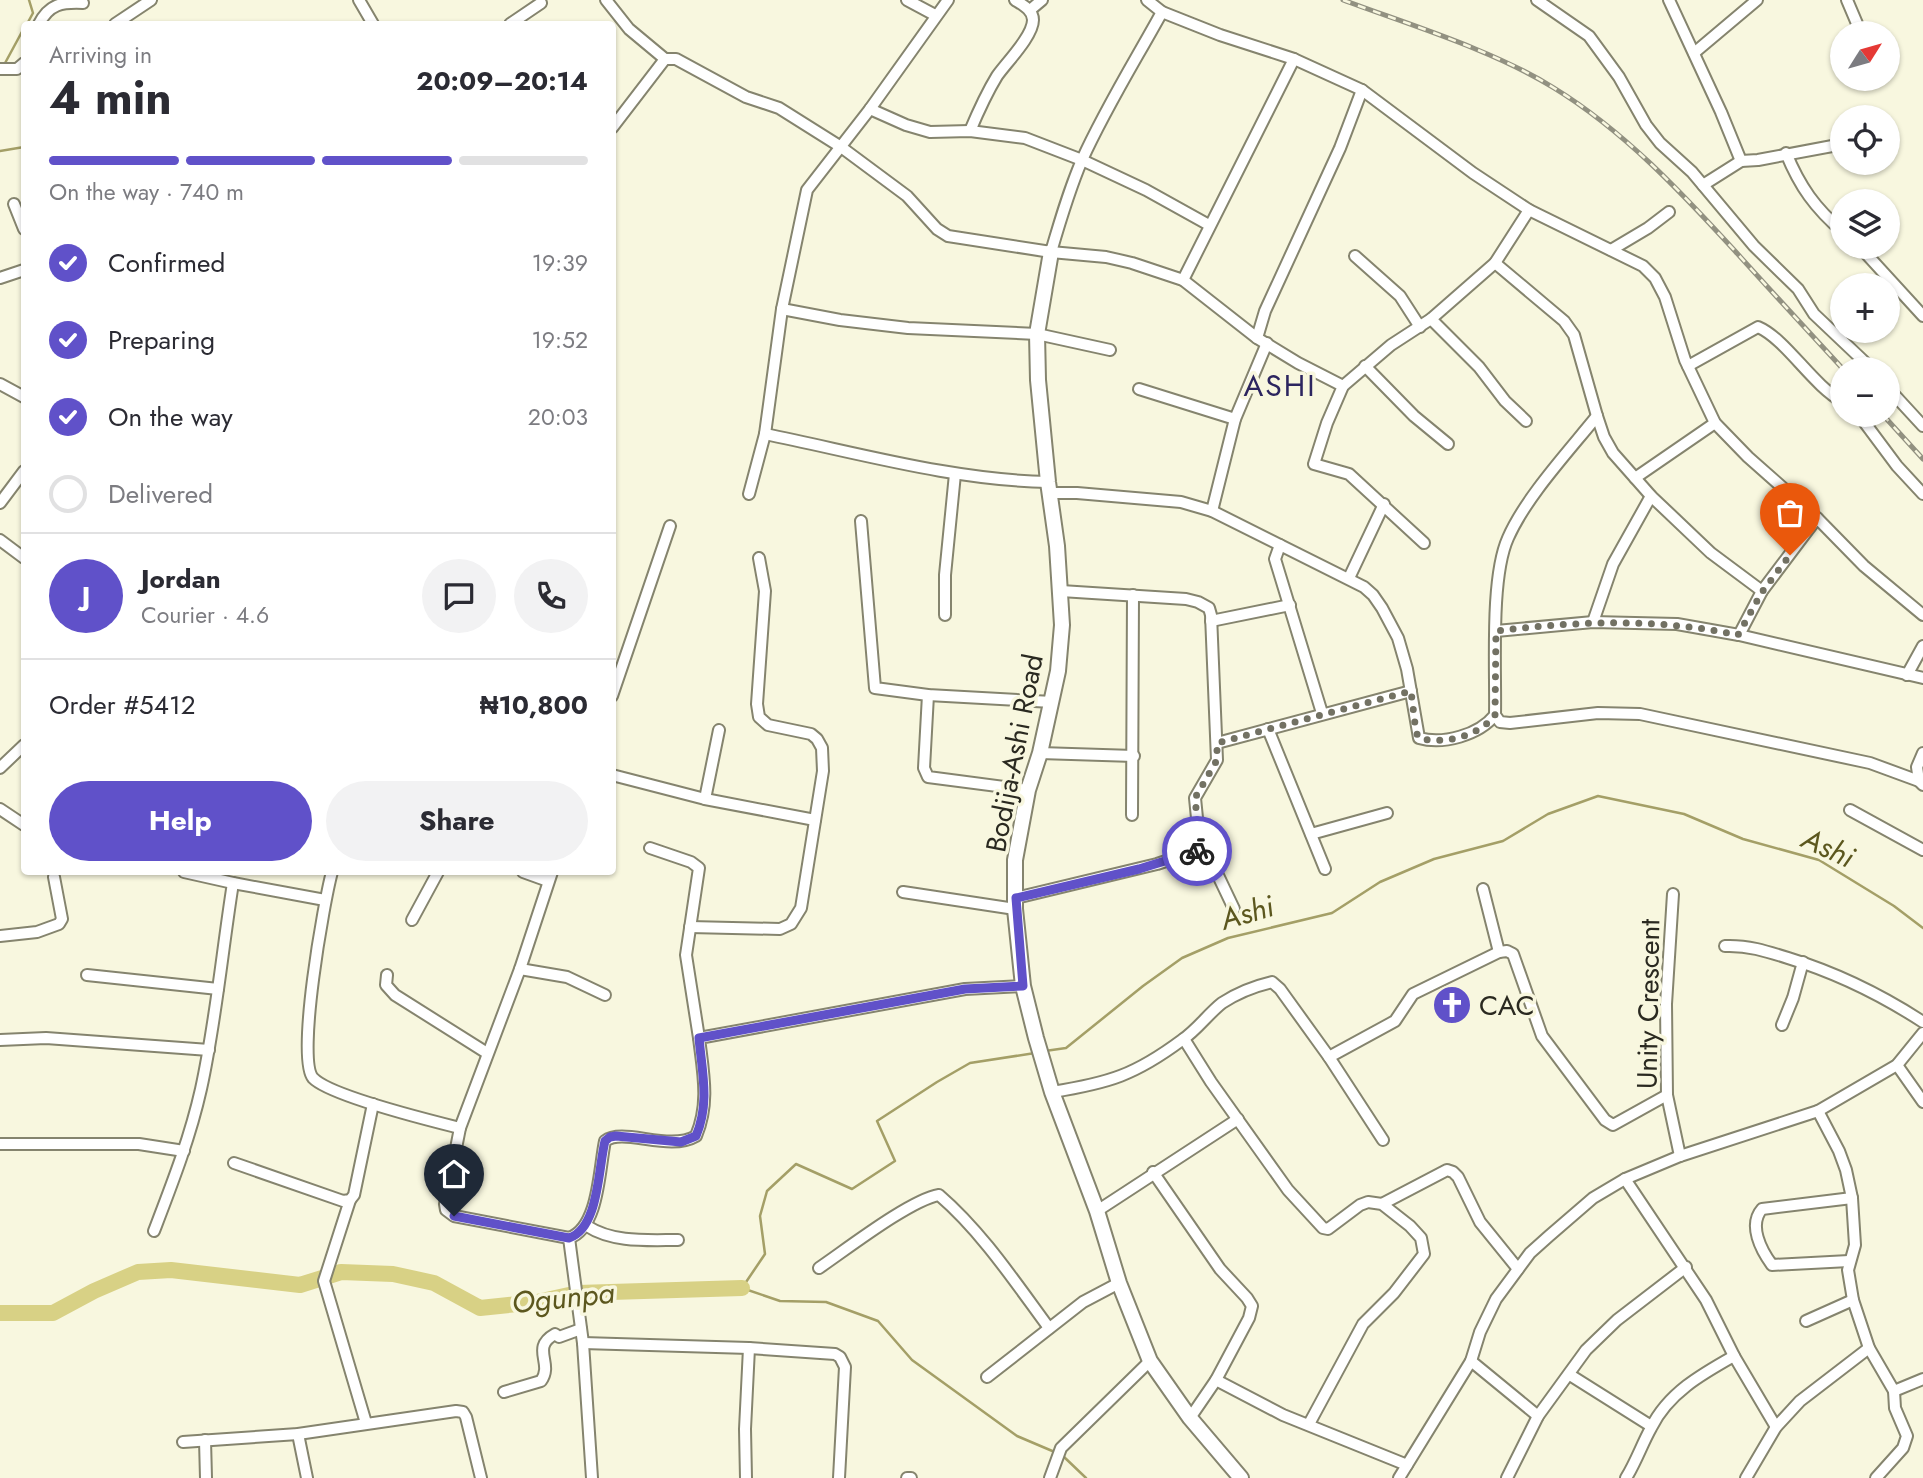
<!DOCTYPE html>
<html lang="en">
<head>
<meta charset="utf-8">
<style>
  body { margin:0; font-family:Jost,sans-serif; background:#f2f2f3; color:#2b2b33; height:100vh; display:flex; flex-direction:column; font-size:26px; white-space:nowrap }
  * { box-sizing:border-box; margin:0 }
  p { font-size:23px; color:#7c7c81 }
  .icon { flex:none; width:38px; height:38px; fill:none; stroke:currentColor; stroke-width:2; stroke-linecap:round; stroke-linejoin:round }
  .map { position:relative; flex:1; overflow:hidden }
  .details { position:absolute; left:21px; top:21px; width:595px; height:854px; display:flex; flex-direction:column; background:#fff; border-radius:7px; box-shadow:0 2px 5px #0004 }
  .details>* { flex:none }
  .needle { width:46px; rotate:53deg }
  .tools { position:absolute; left:1830px; top:21px; display:grid; gap:14px }
  .tools a { display:grid; place-items:center; width:70px; height:70px; border-radius:50%; background:#fff; box-shadow:0 2px 5px #0004; font-size:35px }
  .pin { position:absolute; display:grid; place-items:center; width:60px; height:60px; color:#fff; margin:-72px -30px; border-radius:50% 50% 50% 0; rotate:-45deg; box-shadow:0 0 7px #0007 }
  .pin .icon { rotate:45deg }
  .courier { position:absolute; display:grid; place-items:center; width:70px; height:70px; margin:-35px; border:5px solid #6051c9; border-radius:50%; background:#fff; color:#222; box-shadow:0 2px 9px #0007 }
  .summary em { font-style:normal; font-weight:700 }
  .summary div { display:flex; flex-direction:column-reverse }
  .summary { display:flex; align-items:center; justify-content:space-between; height:119px; padding:0 28px }
  h1 { font-size:46px; font-weight:700; line-height:52px }
  .bar { display:grid; grid-template-columns:repeat(4,1fr); gap:10px 7px; align-content:center; height:84px; padding:0 28px }
  .bar i { height:9px; border-radius:5px; background:#e1e1e2 }
  .bar .selected { background:#6051c9 }
  .bar p { grid-column:span 4 }
  .line { display:flex; align-items:center; gap:18px; padding:0 28px; border-top:2px solid #e1e1e2 }
  .line div { flex:1 }
  .round { display:grid; place-items:center; flex:none; width:74px; height:74px; border-radius:37px; background:#f2f2f3 }
  ol { padding:0 28px; list-style:none }
  li { display:flex; align-items:center; gap:21px; height:77px }
  li p { margin-inline-start:auto }
  li .icon { padding:7px; border-radius:50%; background:#6051c9; color:#fff; stroke-width:4 }
  li:last-child { color:#7c7c81 }
  li i { width:38px; height:38px; border:4px solid #e1e1e2; border-radius:50% }
  .action { display:flex; gap:14px; margin-top:auto; padding:14px 28px }
  .action a { flex:1; height:80px; border-radius:42px; background:#6051c9; color:#fff; font-size:28px; font-weight:700; line-height:80px; text-align:center }
  .action a+a { background:#f2f2f3; color:#2b2b33 }
  .map>svg:first-child { display:block }
</style>
</head>
<body>
<div class="map">
<svg width="1923" height="1478" viewBox="0 0 1923 1478">
  <rect width="100%" height="100%" fill="#f8f7df"/>
  <g fill="none" stroke-linecap="round" stroke-linejoin="round">
    <g stroke="#a49f67" stroke-width="2.5">
      <polyline points="27,24 33,13 29,0"/>
      <polyline points="4,65 24,28"/>
      <polyline points="0,151 24,147"/>
      <polyline points="1045,1051 1066,1048 1143,986 1182,958 1228,938 1332,913 1380,882 1434,859 1503,841 1548,814 1598,796 1684,814 1743,839 1819,860 1894,906 1923,928"/>
      <polyline points="1035,1053 970,1063 937,1082 877,1121 895,1161 852,1189 796,1164 767,1191 760,1216 765,1254 742,1288 780,1301 826,1302 878,1321 912,1360 1017,1436 1057,1453"/>
      <polyline points="1063,1456 1086,1478"/>
    </g>
    <polyline stroke="#d8d185" stroke-width="16" points="0,1313 53,1313 94,1291 138,1272 171,1270 300,1285 341,1272 393,1274 434,1283 480,1308 537,1302 578,1293 742,1288"/>
    <defs>
      <g id="minor">
        <polyline points="359,0 373,24"/>
        <polyline points="606,0 629,29 665,59 676,59 746,97 779,108 841,147 907,196 937,229 948,236 1051,252 1106,257 1132,263 1183,280 1257,338 1298,363 1343,386"/>
        <polyline points="907,0 935,15"/>
        <polyline points="1147,0 1162,12 1220,35 1294,59 1362,90 1473,173 1529,210 1643,266 1655,278 1665,297 1685,360 1715,423 1748,457 1817,518 1864,566 1923,615"/>
        <polyline points="1537,0 1589,36 1619,77 1646,125 1660,143 1692,172 1754,246 1798,289 1814,314 1872,369"/>
        <polyline points="1669,0 1721,112 1741,161"/>
        <polyline points="1847,0 1861,33"/>
        <polyline points="1030,10 1042,0"/>
        <path d="M39,24C49,4 62,2 83,3"/>
        <polyline points="115,24 151,0"/>
        <polyline points="510,24 541,3"/>
        <polyline points="1694,53 1757,0"/>
        <polyline points="0,69 17,69 24,63"/>
        <polyline points="870,109 906,125 930,132 970,131 1025,138 1082,160 1146,190 1209,225"/>
        <polyline points="612,128 665,59"/>
        <path d="M970,131C978,112 986,94 997,76C1006,63 1033,36 1033,20C1033,10 1023,5 1015,0"/>
        <path d="M1786,153C1800,187 1815,208 1843,232"/>
        <polyline points="1703,185 1741,161 1758,160 1843,144"/>
        <polyline points="14,204 24,229"/>
        <polyline points="1860,247 1923,316"/>
        <polyline points="1611,250 1648,228 1669,212"/>
        <path d="M1051,252C1060,221 1069,190 1082,160C1105,109 1135,61 1162,12"/>
        <polyline points="1355,256 1400,296 1420,327"/>
        <polyline points="1495,263 1564,321 1574,335 1597,416 1604,437 1613,453 1651,496 1711,553 1762,591"/>
        <polyline points="0,278 24,270"/>
        <polyline points="1183,280 1294,59"/>
        <polyline points="782,309 840,320 908,328 1037,334 1110,350"/>
        <polyline points="1431,319 1479,367 1505,401 1526,421"/>
        <polyline points="1257,338 1265,311 1340,148 1362,90"/>
        <polyline points="1365,366 1414,416 1448,444"/>
        <path d="M1688,366L1758,327C1786,339 1812,385 1843,402"/>
        <polyline points="0,384 24,397"/>
        <polyline points="1888,388 1923,426"/>
        <polyline points="1139,389 1235,419"/>
        <polyline points="1859,415 1897,466 1923,494"/>
        <path d="M765,434C859,453 952,480 1048,482"/>
        <polyline points="1635,478 1715,423"/>
        <path d="M1049,493H1077L1181,502L1212,511L1364,587L1373,595L1382,608L1398,638L1407,669L1419,738C1443,745 1479,735 1495,715C1496,669 1490,578 1508,538C1526,497 1568,452 1597,416"/>
        <polyline points="749,494 765,434 782,309 807,190 870,109 948,0"/>
        <polyline points="0,503 24,471"/>
        <polyline points="1212,511 1235,419 1267,343"/>
        <polyline points="861,521 875,688 928,695 1052,702"/>
        <polyline points="0,540 24,558"/>
        <polyline points="1424,543 1349,474 1314,464 1327,423 1343,386 1391,345 1431,319 1495,263 1529,210"/>
        <polyline points="1280,545 1275,559 1322,713"/>
        <polyline points="1349,578 1384,504"/>
        <polyline points="945,615 945,575 955,474"/>
        <polyline points="1211,621 1290,605"/>
        <polyline points="1593,622 1613,564 1651,496"/>
        <polyline points="1496,631 1593,622 1677,624 1739,635 1923,678"/>
        <polyline points="1739,635 1762,591 1817,518"/>
        <polyline points="1907,675 1923,646"/>
        <polyline points="928,695 924,768 928,777 1028,790"/>
        <polyline points="612,696 670,526"/>
        <polyline points="1495,715 1500,722 1510,723 1598,713 1640,714 1870,763 1919,781 1923,785"/>
        <polyline points="1268,729 1325,869"/>
        <polyline points="1217,743 1411,691"/>
        <polyline points="1040,753 1134,756"/>
        <polyline points="0,768 24,745"/>
        <polyline points="612,775 705,799 815,820"/>
        <polyline points="1919,781 1917,767 1923,753"/>
        <polyline points="705,799 719,730"/>
        <polyline points="0,809 24,825"/>
        <polyline points="1850,810 1923,850"/>
        <polyline points="1132,815 1133,595"/>
        <polyline points="1311,834 1387,813"/>
        <polyline points="650,848 691,862 699,868 686,955 699,1038"/>
        <polyline points="1205,848 1234,909"/>
        <polyline points="184,872 233,883 325,900"/>
        <path d="M332,872C324,901 296,1059 313,1078C330,1096 432,1121 460,1128"/>
        <polyline points="523,872 548,881"/>
        <path d="M552,872L520,969L460,1128L445,1204L446,1210L454,1216L569,1238C599,1228 599,1169 605,1141C623,1127 669,1152 696,1136C710,1103 703,1072 699,1038L965,989L1023,986"/>
        <polyline points="1483,889 1499,952 1507,951 1513,954 1542,1036 1605,1120 1613,1125 1667,1095"/>
        <polyline points="903,892 1015,909"/>
        <polyline points="1673,894 1666,1004 1667,1095 1680,1156"/>
        <polyline points="1016,898 1157,864 1205,848 1198,828 1195,798 1217,760 1211,615 1209,608 1198,602 1186,599 1061,591"/>
        <polyline points="412,920 438,872"/>
        <polyline points="690,927 780,929 791,924 801,908 823,771 822,748 817,739 811,734 768,725 759,717 757,704 765,591 759,558"/>
        <polyline points="0,936 37,932 59,924 62,919 54,877"/>
        <path d="M1725,946C1747,945 1766,951 1788,958C1837,973 1880,994 1923,1022"/>
        <polyline points="520,969 567,977 605,995"/>
        <polyline points="87,975 218,989"/>
        <polyline points="387,975 386,985 395,995 487,1053"/>
        <polyline points="1782,1025 1793,998 1803,962"/>
        <polyline points="1184,1039 1211,1082 1288,1190 1323,1228 1328,1229 1360,1205 1368,1202 1382,1204 1410,1226 1421,1238 1424,1254 1394,1293 1363,1324 1309,1424"/>
        <polyline points="0,1040 46,1038 209,1050"/>
        <polyline points="1329,1057 1395,1021 1413,994 1499,952"/>
        <polyline points="1897,1065 1923,1102"/>
        <path d="M1052,1092C1109,1083 1135,1075 1182,1040C1197,1030 1208,1014 1222,1003C1237,993 1255,986 1272,982L1280,989L1329,1057L1383,1140"/>
        <polyline points="1818,1111 1839,1151 1846,1170 1852,1198 1855,1245 1848,1270 1853,1300 1869,1348 1894,1391 1895,1408 1907,1436 1903,1448 1876,1478"/>
        <polyline points="0,1144 139,1144 184,1151"/>
        <polyline points="234,1163 343,1201 350,1200 354,1195 373,1104"/>
        <polyline points="1153,1172 1220,1269 1247,1298 1252,1306 1249,1318 1216,1380 1190,1418"/>
        <polyline points="1625,1179 1706,1300 1734,1356 1776,1427"/>
        <polyline points="350,1200 324,1281 366,1423"/>
        <polyline points="1382,1204 1447,1170 1453,1172 1458,1177 1480,1222 1518,1269"/>
        <polyline points="1097,1211 1238,1119"/>
        <path d="M587,1226C613,1243 648,1240 678,1240"/>
        <path d="M154,1231C172,1184 190,1138 201,1089C216,1021 222,952 233,883"/>
        <polyline points="569,1238 583,1343 592,1478"/>
        <path d="M1849,1261L1772,1265C1761,1250 1748,1225 1762,1209L1852,1198"/>
        <path d="M819,1268C847,1249 910,1200 939,1195C982,1232 1015,1282 1049,1328"/>
        <polyline points="1806,1321 1853,1300"/>
        <polyline points="583,1343 749,1348 835,1354 840,1357 845,1367 839,1478"/>
        <polyline points="1471,1361 1538,1416"/>
        <polyline points="1570,1375 1651,1426"/>
        <polyline points="987,1377 1083,1302 1119,1283"/>
        <polyline points="1216,1380 1283,1415 1407,1465"/>
        <polyline points="1894,1391 1923,1379"/>
        <path d="M504,1392L541,1381C554,1363 530,1348 555,1334L559,1337L581,1329"/>
        <polyline points="298,1434 307,1478"/>
        <polyline points="205,1440 206,1478"/>
        <polyline points="183,1442 298,1434 456,1411 463,1412 466,1417 481,1478"/>
        <polyline points="746,1478 745,1429 749,1348"/>
        <polyline points="907,1478 911,1478"/>
        <polyline points="1050,1478 1061,1448 1150,1361"/>
        <polyline points="1399,1478 1471,1361 1480,1332 1496,1299 1530,1253 1549,1236 1593,1198 1625,1179 1680,1156 1818,1111 1897,1065 1923,1033"/>
        <polyline points="1507,1478 1538,1416 1586,1350 1617,1320 1686,1267"/>
        <path d="M1626,1478C1636,1462 1642,1444 1651,1428C1668,1393 1702,1374 1734,1356"/>
        <polyline points="1746,1478 1776,1427 1800,1401 1869,1348"/>
      </g>
      <polyline id="tertiary" points="1051,252 1037,334 1038,380 1048,482 1057,546 1062,625 1058,671 1040,753 1028,790 1015,860 1015,909 1023,986 1036,1038 1052,1092 1097,1211 1119,1283 1150,1361 1190,1418 1241,1478"/>
    </defs>
    <use href="#minor" stroke="#85846e" stroke-width="14"/>
    <use href="#tertiary" stroke="#85846e" stroke-width="18"/>
    <use href="#minor" stroke="#fff" stroke-width="10"/>
    <use href="#tertiary" stroke="#fff" stroke-width="14"/>
    <defs>
      <g id="rail">
        <path d="M1343,0C1410,25 1493,50 1554,88C1624,131 1680,191 1735,251C1771,291 1807,330 1843,369"/>
        <polyline points="1883,415 1923,459"/>
      </g>
    </defs>
    <use href="#rail" stroke="#929181" stroke-width="5"/>
    <use href="#rail" stroke="#f8f7df" stroke-width="2.5" stroke-dasharray="8" stroke-linecap="butt"/>
  </g>
  <g fill="none" stroke-linecap="round" stroke-linejoin="round">
    <path stroke="#727163" stroke-width="7" stroke-dasharray="0 12.6" d="M1197,851L1205,848L1198,828L1195,798L1217,760V743L1411,691L1416,732L1419,738C1443,745 1480,736 1495,715L1496,631C1578,621 1658,618 1738,635L1762,592L1790,555"/>
    <path stroke="#6051c9" stroke-width="9" d="M454,1216L569,1238C599,1228 598,1169 605,1141L610,1137L616,1136L681,1142L696,1136C710,1103 702,1072 699,1038L965,989L1023,986L1016,898L1139,869L1197,851"/>
  </g>
  <defs>
    <symbol id="church-disc" viewBox="-11 -11 22 22"><circle r="9.5" fill="#6051c9" stroke="#f8f7df"/><path d="M-1.2-6h2.4v3.5h3.3v2.4h-3.3V6h-2.4V-.1h-3.3v-2.4h3.3Z" fill="#fff"/></symbol>
  </defs>
  <g fill-rule="evenodd">
    <use href="#church-disc" x="1430" y="983" width="44" height="44"/>
  </g>
  <g text-anchor="middle" stroke-width="7" stroke-linejoin="round" paint-order="stroke">
    <g font-size="28" fill="#2a2920" stroke="#f8f7df">
      <text transform="translate(1014 753) rotate(-79)" y="10">Bodija-Ashi Road</text>
      <text transform="translate(1648 1004) rotate(-89)" y="10">Unity Crescent</text>
    </g>
    <g font-size="28" fill="#2a2920" stroke="#f8f7df" text-anchor="start">
      <text x="1479" y="1015">CAC</text>
    </g>
    <g font-size="30" letter-spacing="2" fill="#2c255f" stroke="#f8f7df">
      <text x="1280" y="396">ASHI</text>
    </g>
    <g font-size="30" font-style="italic" fill="#5c571e" stroke="#f8f7df">
      <text transform="translate(1828 848) rotate(25)" y="10">Ashi</text>
      <text transform="translate(1247 913) rotate(-16)" y="10">Ashi</text>
      <text transform="translate(563 1298) rotate(-6)" y="10">Ogunpa</text>
    </g>
  </g>
</svg>
<div class="tools">
<a><svg class="needle" viewBox="-14 -14 28 28"><path d="M0-13l5 13h-10z" fill="#e53935"/><path d="M0 13l5-13h-10z" fill="#7c7c81"/></svg></a>
<a><svg class="icon" aria-label="locate" viewBox="0 0 24 24"><circle cx="12" cy="12" r="6"/><path d="M12 2v4M12 18v4M2 12h4M18 12h4"/></svg></a>
<a><svg class="icon" aria-label="layers" viewBox="0 0 24 24"><path d="M12 4l9 5-9 5-9-5zM3 14l9 5 9-5"/></svg></a>
<a>+</a>
<a>−</a>
</div>
<div class="pin" style="left:1790px;top:555px;background:#ea580c"><svg class="icon" aria-label="bag" viewBox="0 0 24 24"><path d="M5 8h14l-1 12H6zM9 8a3 3 0 0 1 6 0"/></svg></div>
<div class="pin" style="left:454px;top:1216px;background:#1f2937"><svg class="icon" aria-label="home" viewBox="0 0 24 24"><path d="M3 11l9-7 9 7M6 9v11h12V9"/></svg></div>
<div class="courier" style="left:1197px;top:851px"><svg class="icon" aria-label="bike" viewBox="0 0 24 24"><circle cx="6" cy="16" r="4"/><circle cx="18" cy="16" r="4"/><path d="M6 16l4-8h5l3 8M10 8l3 8H6M13 5h3"/></svg></div>
<section class="details">
<div class="summary"><div><h1>4 min</h1><p>Arriving in</p></div><em>20:09–20:14</em></div>
<div class="bar"><i class="selected"></i><i class="selected"></i><i class="selected"></i><i></i><p>On the way · 740 m</p></div>
<ol>
<li><svg class="icon" aria-label="check" viewBox="0 0 24 24"><path d="M5 12l5 5 9-10"/></svg>Confirmed<p>19:39</p></li>
<li><svg class="icon" aria-label="check" viewBox="0 0 24 24"><path d="M5 12l5 5 9-10"/></svg>Preparing<p>19:52</p></li>
<li><svg class="icon" aria-label="check" viewBox="0 0 24 24"><path d="M5 12l5 5 9-10"/></svg>On the way<p>20:03</p></li>
<li><i></i>Delivered</li>
</ol>
<div class="line" style="height:126px"><b class="round" style="background:#6051c9;color:#fff">J</b><div><b>Jordan</b><p>Courier · 4.6</p></div><a class="round"><svg class="icon" aria-label="chat" viewBox="0 0 24 24"><path d="M4 5h16v11H9l-5 4z"/></svg></a><a class="round"><svg class="icon" aria-label="phone" viewBox="0 0 24 24"><path d="M5 4h4l2 5-3 2q2 4 5 5l2-3 5 2v4C11 20 4 13 5 4z"/></svg></a></div>
<div class="line" style="height:91px"><div>Order #5412</div><b>₦10,800</b></div>
<div class="action"><a>Help</a><a>Share</a></div>
</section>
</div>
</body>
</html>
